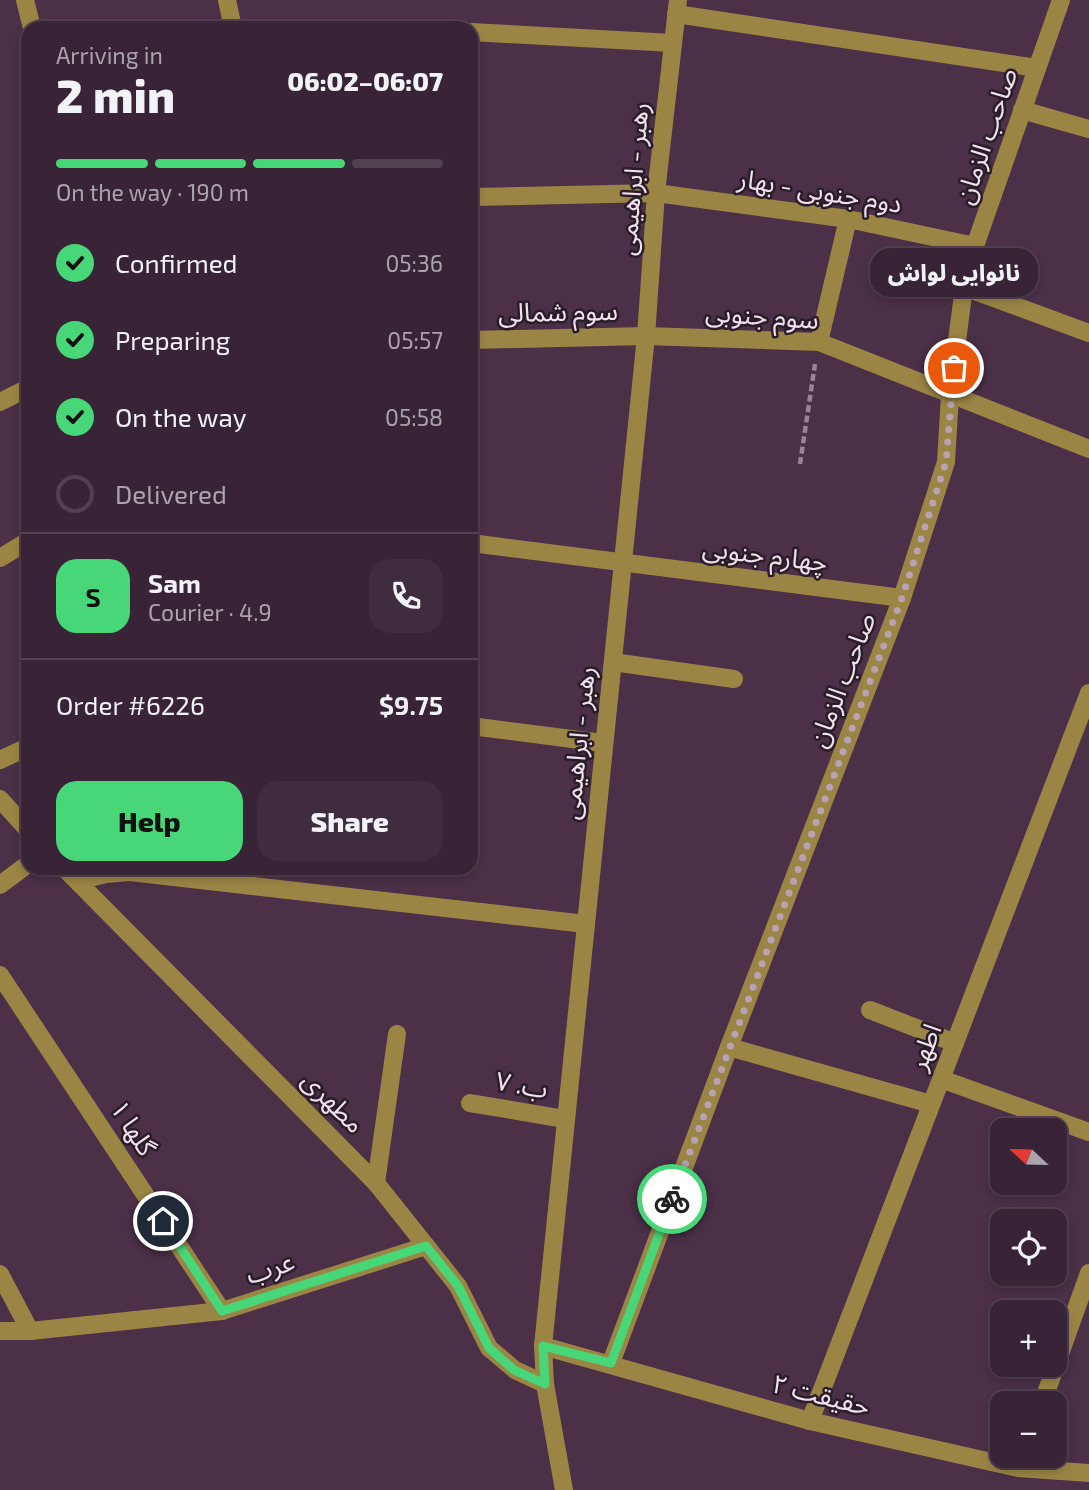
<!DOCTYPE html>
<html lang="en">
<head>
<meta charset="utf-8">
<style>
  body { margin:0; font-family:"Exo 2","Noto Sans Arabic",sans-serif; background:#3f2c3e; color:#f1f3f6; height:100vh; display:flex; flex-direction:column; font-size:26px; white-space:nowrap }
  * { box-sizing:border-box; margin:0 }
  p { font-size:23px; color:#aba4ad }
  .icon { flex:none; width:38px; height:38px; fill:none; stroke:currentColor; stroke-width:2; stroke-linecap:round; stroke-linejoin:round }
  .map { position:relative; flex:1; overflow:hidden }
  .details { position:absolute; left:21px; top:21px; width:457px; height:854px; display:flex; flex-direction:column; background:#382436; border-radius:21px; box-shadow:0 4px 10px #0003,0 0 0 2px #524151 }
  .details>* { flex:none }
  .needle { width:46px; rotate:292deg }
  .fabs { position:absolute; left:990px; top:1118px; display:grid; gap:14px }
  .fabs a { display:grid; place-items:center; width:77px; height:77px; border-radius:14px; background:#382436; box-shadow:0 4px 10px #0003,0 0 0 2px #524151; font-size:35px }
  .pin { position:absolute; display:grid; place-items:center; width:60px; height:60px; color:#fff; margin:-30px; border:4px solid #fff; border-radius:50%; box-shadow:0 2px 7px #0007 }
  .courier { position:absolute; display:grid; place-items:center; width:70px; height:70px; margin:-35px; border:5px solid #48d778; border-radius:50%; background:#fff; color:#222; box-shadow:0 2px 9px #0007 }
  .bubble { position:absolute; height:49px; border-radius:21px; background:#382436; box-shadow:0 4px 10px #0003,0 0 0 2px #524151; font-size:23px; font-weight:800; line-height:49px; text-align:center }
  .headline em { font-style:normal; font-weight:800 }
  .headline div { display:flex; flex-direction:column-reverse }
  .headline { display:flex; align-items:center; justify-content:space-between; height:119px; padding:0 35px }
  h1 { font-size:46px; font-weight:800; line-height:52px }
  .bar { display:grid; grid-template-columns:repeat(4,1fr); gap:10px 7px; align-content:center; height:84px; padding:0 35px }
  .bar i { height:9px; border-radius:5px; background:#524151 }
  .bar .on { background:#48d778 }
  .bar p { grid-column:span 4 }
  .line { display:flex; align-items:center; gap:18px; padding:0 35px; border-top:2px solid #524151 }
  .line div { flex:1 }
  .round { display:grid; place-items:center; flex:none; width:74px; height:74px; border-radius:21px; background:#3f2c3e }
  ol { padding:0 35px; list-style:none }
  li { display:flex; align-items:center; gap:21px; height:77px }
  li p { margin-inline-start:auto }
  li .icon { padding:7px; border-radius:50%; background:#48d778; color:#111; stroke-width:4 }
  li:last-child { color:#aba4ad }
  li i { width:38px; height:38px; border:4px solid #524151; border-radius:50% }
  .primary-button { display:flex; gap:14px; margin-top:auto; padding:14px 35px }
  .primary-button a { flex:1; height:80px; border-radius:21px; background:#48d778; color:#111; font-size:28px; font-weight:800; line-height:80px; text-align:center }
  .primary-button a+a { background:#3f2c3e; color:#f1f3f6 }
  .map>svg:first-child { display:block }
</style>
</head>
<body>
<div class="map">
<svg width="1089" height="1490" viewBox="0 0 1089 1490">
  <rect width="100%" height="100%" fill="#4b3048"/>
  <g fill="none" stroke-linecap="round" stroke-linejoin="round">
    <polyline stroke="#9a8397" stroke-width="4.5" stroke-dasharray="7 3.5" stroke-linecap="butt" points="800,464 815,364"/>
    <g stroke="#9b8545" stroke-width="18">
      <polyline points="25,0 32,28"/>
      <polyline points="227,0 233,28"/>
      <polyline points="676,14 1037,68"/>
      <polyline points="471,32 673,43"/>
      <polyline points="1022,110 1089,129"/>
      <polyline points="471,197 656,193 848,219 975,246"/>
      <polyline points="964,287 1089,333"/>
      <polyline points="471,340 646,336 819,342 1089,449"/>
      <polyline points="819,342 848,219"/>
      <polyline points="0,402 28,388"/>
      <polyline points="471,543 902,598"/>
      <polyline points="0,558 28,541"/>
      <polyline points="613,662 734,679"/>
      <polyline points="471,726 603,743"/>
      <polyline points="0,760 28,747"/>
      <polyline points="0,799 28,830"/>
      <polyline points="64,868 376,1183 458,1286 489,1348 515,1370 545,1384"/>
      <polyline points="77,881 106,874 130,872 586,924"/>
      <polyline points="0,885 28,864"/>
      <polyline points="0,975 222,1311"/>
      <polyline points="870,1010 955,1043"/>
      <polyline points="729,1047 931,1104"/>
      <polyline points="941,1079 1089,1132"/>
      <polyline points="470,1103 565,1119"/>
      <polyline points="376,1183 397,1034"/>
      <polyline points="0,1274 30,1331"/>
      <polyline points="0,1331 30,1331 222,1311 426,1246"/>
      <polyline points="543,1346 810,1421 1018,1468 1089,1473"/>
      <polyline points="611,1363 729,1047 902,598 946,462 950,395 964,287 975,246 1061,0"/>
      <polyline points="1042,1404 1089,1273"/>
      <polyline points="810,1421 1089,693"/>
      <polyline points="564,1490 545,1384 543,1346 646,336 656,193 678,0"/>
    </g>
  </g>
  <g fill="none" stroke-linecap="round" stroke-linejoin="round">
    <polyline stroke="#b8a2b5" stroke-width="7" stroke-dasharray="0 12.6" points="672,1199 902,598 946,462 954,368"/>
    <polyline stroke="#48d778" stroke-width="9" points="163,1221 222,1311 426,1246 458,1286 489,1348 514,1370 545,1384 543,1346 611,1363 672,1199"/>
  </g>
  <g text-anchor="middle" stroke-width="5" stroke-linejoin="round" paint-order="stroke">
    <g font-size="26" fill="#f2e0ef" stroke="#291d28">
      <text transform="translate(986 136) rotate(-71)" y="9">صاحب الزمان</text>
      <text transform="translate(633 179) rotate(-85)" y="9">رهبر - ابراهیمی</text>
      <text transform="translate(820 191) rotate(9)" y="9">دوم جنوبی - بهار</text>
      <text transform="translate(558 312) rotate(-1)" y="9">سوم شمالی</text>
      <text transform="translate(762 316) rotate(4)" y="9">سوم جنوبی</text>
      <text transform="translate(765 555) rotate(7)" y="9">چهارم جنوبی</text>
      <text transform="translate(842 680) rotate(-69)" y="9">صاحب الزمان</text>
      <text transform="translate(578 743) rotate(-84)" y="9">رهبر - ابراهیمی</text>
      <text transform="translate(925 1047) rotate(-69)" y="9">اطهر</text>
      <text transform="translate(522 1085) rotate(10)" y="9">ب. ۷</text>
      <text transform="translate(333 1102) rotate(45)" y="9">مطهری</text>
      <text transform="translate(133 1128) rotate(57)" y="9">گلها ۱</text>
      <text transform="translate(270 1268) rotate(-18)" y="9">عرب</text>
      <text transform="translate(821 1395) rotate(14)" y="9">حقیقت ۲</text>
    </g>
  </g>
</svg>
<div class="fabs">
<a><svg class="needle" viewBox="-14 -14 28 28"><path d="M0-13l5 13h-10z" fill="#e53935"/><path d="M0 13l5-13h-10z" fill="#aba4ad"/></svg></a>
<a><svg class="icon" aria-label="locate" viewBox="0 0 24 24"><circle cx="12" cy="12" r="6"/><path d="M12 2v4M12 18v4M2 12h4M18 12h4"/></svg></a>
<a>+</a>
<a>−</a>
</div>
<div class="pin" style="left:954px;top:368px;background:#ea580c"><svg class="icon" aria-label="bag" viewBox="0 0 24 24"><path d="M5 8h14l-1 12H6zM9 8a3 3 0 0 1 6 0"/></svg></div>
<div class="pin" style="left:163px;top:1221px;background:#1f2937"><svg class="icon" aria-label="home" viewBox="0 0 24 24"><path d="M3 11l9-7 9 7M6 9v11h12V9"/></svg></div>
<div class="courier" style="left:672px;top:1199px"><svg class="icon" aria-label="bike" viewBox="0 0 24 24"><circle cx="6" cy="16" r="4"/><circle cx="18" cy="16" r="4"/><path d="M6 16l4-8h5l3 8M10 8l3 8H6M13 5h3"/></svg></div>
<div class="bubble" style="left:870px;top:248px;width:168px">نانوایی لواش</div>
<section class="details">
<div class="headline"><div><h1>2 min</h1><p>Arriving in</p></div><em>06:02–06:07</em></div>
<div class="bar"><i class="on"></i><i class="on"></i><i class="on"></i><i></i><p>On the way · 190 m</p></div>
<ol>
<li><svg class="icon" aria-label="check" viewBox="0 0 24 24"><path d="M5 12l5 5 9-10"/></svg>Confirmed<p>05:36</p></li>
<li><svg class="icon" aria-label="check" viewBox="0 0 24 24"><path d="M5 12l5 5 9-10"/></svg>Preparing<p>05:57</p></li>
<li><svg class="icon" aria-label="check" viewBox="0 0 24 24"><path d="M5 12l5 5 9-10"/></svg>On the way<p>05:58</p></li>
<li><i></i>Delivered</li>
</ol>
<div class="line" style="height:126px"><b class="round" style="background:#48d778;color:#111">S</b><div><b>Sam</b><p>Courier · 4.9</p></div><a class="round"><svg class="icon" aria-label="phone" viewBox="0 0 24 24"><path d="M5 4h4l2 5-3 2q2 4 5 5l2-3 5 2v4C11 20 4 13 5 4z"/></svg></a></div>
<div class="line" style="height:91px"><div>Order #6226</div><b>$9.75</b></div>
<div class="primary-button"><a>Help</a><a>Share</a></div>
</section>
</div>
</body>
</html>
